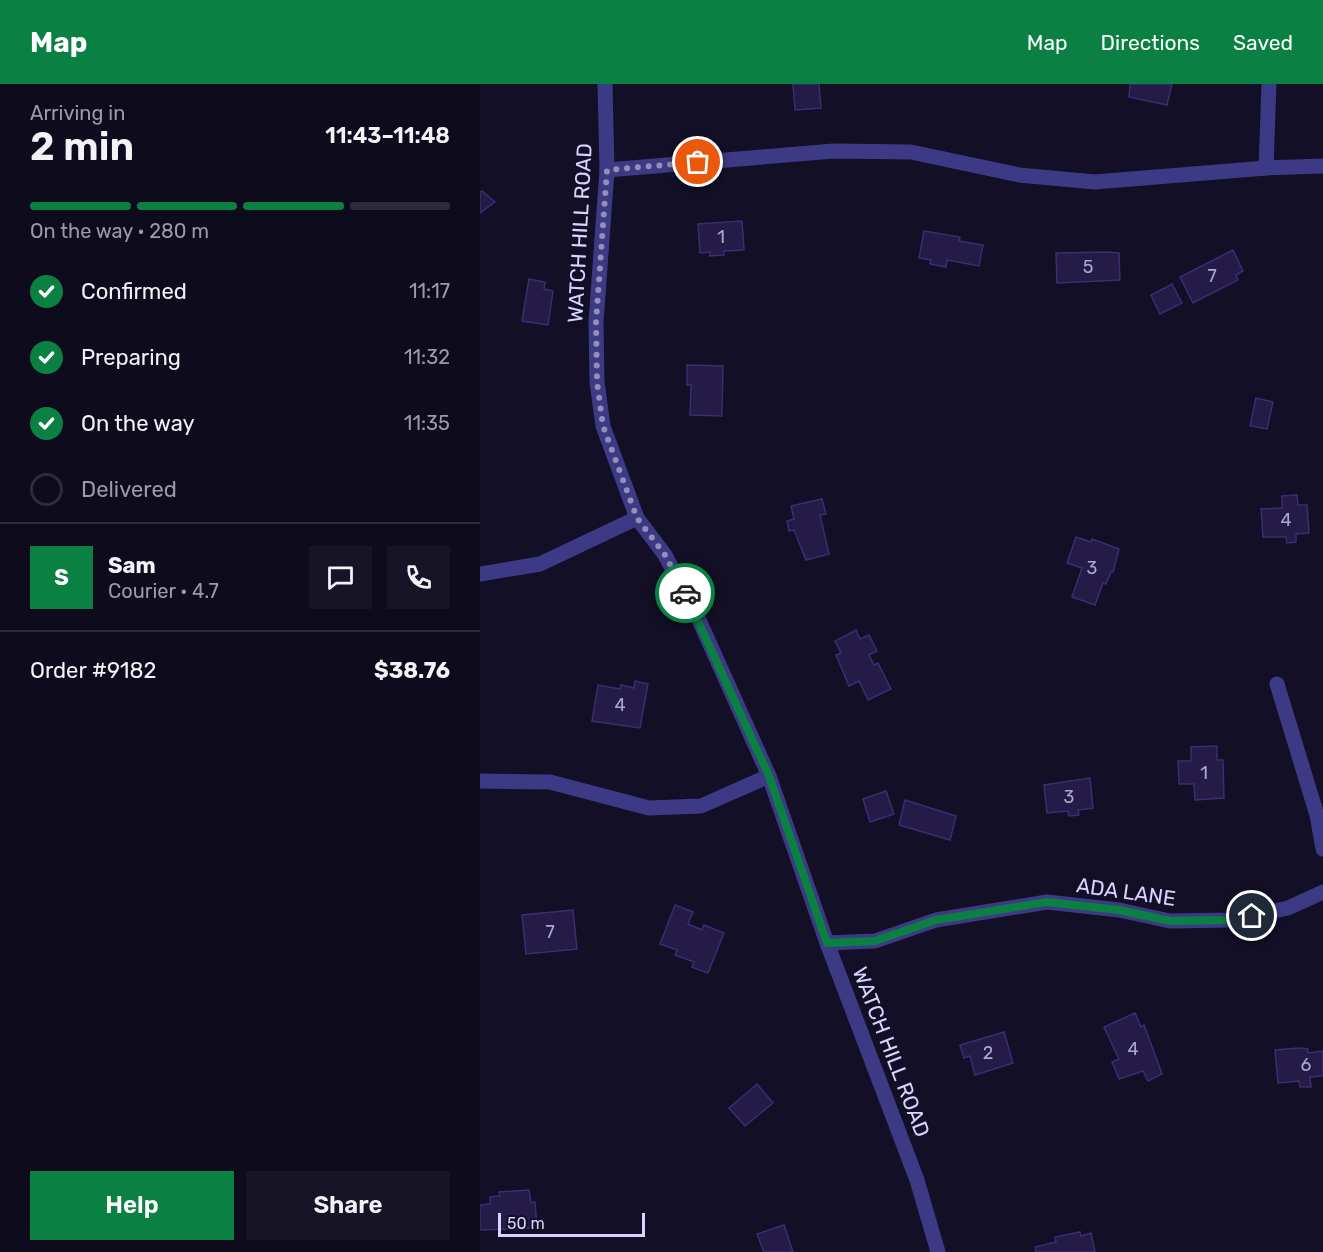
<!DOCTYPE html>
<html lang="en">
<head>
<meta charset="utf-8">
<style>
  body { margin:0; font-family:Rubik,sans-serif; background:#171425; color:#f1f3f6; height:100vh; display:flex; flex-direction:column; font-size:22px; white-space:nowrap }
  * { box-sizing:border-box; margin:0 }
  p { font-size:20px; color:#9b9ba3 }
  .icon { flex:none; width:33px; height:33px; fill:none; stroke:currentColor; stroke-width:2; stroke-linecap:round; stroke-linejoin:round }
  .map { position:relative; flex:1; overflow:hidden }
  .drawer { display:flex; flex-direction:column; background:#0e0b1c; width:480px }
  .drawer>* { flex:none }
  .scale { position:absolute; left:18px; bottom:15px; width:147px; box-sizing:border-box; padding-left:6px; border:3px solid #d9d4ff; border-top:0; font-size:16px; line-height:21px; white-space:nowrap; color:#d9d4ff; -webkit-text-stroke:4px #130f26; paint-order:stroke }
  .pin { position:absolute; display:grid; place-items:center; width:51px; height:51px; color:#fff; margin:-26px; border:3px solid #fff; border-radius:50%; box-shadow:0 2px 6px #0007 }
  .courier { position:absolute; display:grid; place-items:center; width:60px; height:60px; margin:-30px; border:4px solid #0b8043; border-radius:50%; background:#fff; color:#222; box-shadow:0 2px 8px #0007 }
  .summary em { font-style:normal; font-weight:600 }
  .summary div { display:flex; flex-direction:column-reverse }
  .summary { display:flex; align-items:center; justify-content:space-between; height:102px; padding:0 30px }
  h1 { font-size:39px; font-weight:600; line-height:45px }
  .bar { display:grid; grid-template-columns:repeat(4,1fr); gap:9px 6px; align-content:center; height:72px; padding:0 30px }
  .bar i { height:8px; border-radius:4px; background:#2e2b3b }
  .bar .on { background:#0b8043 }
  .bar p { grid-column:span 4 }
  .line { display:flex; align-items:center; gap:15px; padding:0 30px; border-top:2px solid #2e2b3b }
  .line div { flex:1 }
  .round { display:grid; place-items:center; flex:none; width:63px; height:63px; border-radius:0px; background:#171425 }
  ol { padding:0 30px; list-style:none }
  li { display:flex; align-items:center; gap:18px; height:66px }
  li p { margin-inline-start:auto }
  li .icon { padding:6px; border-radius:50%; background:#0b8043; color:#fff; stroke-width:4 }
  li:last-child { color:#9b9ba3 }
  li i { width:33px; height:33px; border:3px solid #2e2b3b; border-radius:50% }
  .primary-button { display:flex; gap:12px; margin-top:auto; padding:12px 30px }
  .primary-button a { flex:1; height:69px; border-radius:0px; background:#0b8043; color:#fff; font-size:24px; font-weight:600; line-height:69px; text-align:center }
  .primary-button a+a { background:#171425; color:#f1f3f6 }
  header { display:flex; align-items:center; gap:36px; box-sizing:border-box; height:84px; padding:0 30px; background:#0b8043; color:#fff }
  header strong { font-size:28px }
  nav { display:flex; gap:33px; margin-inline-start:auto; font-size:21px }
  main { display:flex; flex:1; min-height:0 }
  .map>svg:first-child { display:block }
</style>
</head>
<body>
<header>
<strong>Map</strong>
<nav><a>Map</a><a>Directions</a><a>Saved</a></nav>
</header>
<main>
<section class="drawer">
<div class="summary"><div><h1>2 min</h1><p>Arriving in</p></div><em>11:43–11:48</em></div>
<div class="bar"><i class="on"></i><i class="on"></i><i class="on"></i><i></i><p>On the way · 280 m</p></div>
<ol>
<li><svg class="icon" aria-label="check" viewBox="0 0 24 24"><path d="M5 12l5 5 9-10"/></svg>Confirmed<p>11:17</p></li>
<li><svg class="icon" aria-label="check" viewBox="0 0 24 24"><path d="M5 12l5 5 9-10"/></svg>Preparing<p>11:32</p></li>
<li><svg class="icon" aria-label="check" viewBox="0 0 24 24"><path d="M5 12l5 5 9-10"/></svg>On the way<p>11:35</p></li>
<li><i></i>Delivered</li>
</ol>
<div class="line" style="height:108px"><b class="round" style="background:#0b8043;color:#fff">S</b><div><b>Sam</b><p>Courier · 4.7</p></div><a class="round"><svg class="icon" aria-label="chat" viewBox="0 0 24 24"><path d="M4 5h16v11H9l-5 4z"/></svg></a><a class="round"><svg class="icon" aria-label="phone" viewBox="0 0 24 24"><path d="M5 4h4l2 5-3 2q2 4 5 5l2-3 5 2v4C11 20 4 13 5 4z"/></svg></a></div>
<div class="line" style="height:78px"><div>Order #9182</div><b>$38.76</b></div>
<div class="primary-button"><a>Help</a><a>Share</a></div>
</section>
<div class="map">
<svg width="843" height="1168" viewBox="0 0 843 1168">
  <rect width="100%" height="100%" fill="#130f26"/>
  <g fill="#241b47" stroke="#3b2d73" stroke-width="1.5">
    <polygon points="313,0 339,0 341,24 315,26"/>
    <polygon points="650,0 692,0 687,21 649,13"/>
    <polygon points="2,107 15,118 0,129 0,108"/>
    <polygon points="262,137 264,166 244,167 244,171 230,172 230,168 220,169 218,140"/>
    <polygon points="444,147 480,153 479,157 503,161 499,182 467,176 466,183 450,180 451,176 439,174"/>
    <polygon points="753,166 763,187 756,191 758,196 713,219 700,193"/>
    <polygon points="627,168 639,169 640,196 577,199 576,169"/>
    <polygon points="49,195 65,198 64,205 73,207 68,241 42,237"/>
    <polygon points="692,200 702,219 680,230 671,211"/>
    <polygon points="207,281 243,282 242,332 210,331 211,301 207,301"/>
    <polygon points="776,314 793,318 787,345 770,342"/>
    <polygon points="817,411 818,421 827,421 829,449 816,450 816,458 807,459 806,453 783,453 781,425 802,424 802,412"/>
    <polygon points="342,415 346,430 340,431 349,470 326,476 314,446 309,447 307,437 314,435 311,422"/>
    <polygon points="596,453 611,458 612,455 639,465 633,488 631,488 626,500 623,499 615,521 592,513 602,484 587,479"/>
    <polygon points="376,546 380,555 389,551 397,567 389,571 394,581 398,579 411,605 388,616 379,597 369,602 356,571 361,569 355,557"/>
    <polygon points="155,597 168,600 160,644 112,637 118,601 140,605 141,601 154,604"/>
    <polygon points="737,662 737,676 743,676 744,714 715,716 714,700 699,700 698,677 711,677 711,663"/>
    <polygon points="610,694 613,724 598,726 599,731 589,732 588,727 567,729 564,701"/>
    <polygon points="406,707 414,730 390,738 383,715"/>
    <polygon points="425,716 476,732 470,756 419,741"/>
    <polygon points="195,821 213,828 208,840 222,846 224,841 244,849 228,889 212,883 214,878 195,871 197,866 180,860"/>
    <polygon points="93,826 97,865 46,870 42,831"/>
    <polygon points="655,929 661,943 664,941 682,990 668,997 663,987 639,995 632,978 639,975 624,943"/>
    <polygon points="524,948 533,979 495,991 490,972 484,974 480,961"/>
    <polygon points="820,964 828,965 828,969 843,967 843,992 830,993 831,1003 820,1003 819,997 798,999 795,966"/>
    <polygon points="277,1000 293,1019 265,1042 249,1024"/>
    <polygon points="49,1106 51,1119 55,1118 57,1144 0,1146 0,1121 10,1120 10,1113 20,1112 19,1108"/>
    <polygon points="304,1141 313,1168 284,1168 277,1150"/>
    <polygon points="600,1148 601,1152 611,1149 615,1168 556,1168 555,1163 576,1158 575,1153"/>
  </g>
  <g fill="none" stroke-linecap="round" stroke-linejoin="round">
    <g stroke="#3d3a85" stroke-width="15">
      <polyline points="786,84 789,0"/>
      <polyline points="127,86 354,67 431,68 539,91 615,98 786,84 843,82"/>
      <polyline points="0,490 60,480 157,434"/>
      <polyline points="797,600 837,731 843,765"/>
      <polyline points="0,697 70,698 169,724 221,722 289,692"/>
      <polyline points="347,859 395,857 456,836 567,818 639,826 690,837 752,836 808,824 843,808"/>
    </g>
    <polyline stroke="#3d3a85" stroke-width="15" points="125,0 127,86 116,238 117,298 123,342 157,434 185,471 219,536 289,692 347,859 437,1096 458,1168"/>
  </g>
  <g fill="none" stroke-linecap="round" stroke-linejoin="round">
    <polyline stroke="#948fb3" stroke-width="6" stroke-dasharray="0 10.8" points="205,509 185,471 157,434 123,342 117,298 116,238 127,86 218,78"/>
    <polyline stroke="#0b8043" stroke-width="8" points="205,509 289,692 347,859 395,857 456,836 567,818 639,826 690,837 752,836 772,832"/>
  </g>
  <g text-anchor="middle" stroke-width="4.5" stroke-linejoin="round" paint-order="stroke">
    <g font-size="18" fill="#aca6d1">
      <text x="241" y="159">1</text>
      <text x="608" y="189">5</text>
      <text x="732" y="198">7</text>
      <text x="806" y="442">4</text>
      <text x="612" y="490">3</text>
      <text x="140" y="627">4</text>
      <text x="724" y="695">1</text>
      <text x="589" y="719">3</text>
      <text x="70" y="854">7</text>
      <text x="653" y="971">4</text>
      <text x="508" y="975">2</text>
      <text x="826" y="987">6</text>
    </g>
    <g font-size="21" fill="#d9d4ff" stroke="#130f26">
      <text transform="translate(100 149) rotate(-87)" y="7">WATCH HILL ROAD</text>
      <text transform="translate(646 808) rotate(8)" y="7">ADA LANE</text>
      <text transform="translate(411 968) rotate(69)" y="7">WATCH HILL ROAD</text>
    </g>
  </g>
</svg>
<div class="scale">50 m</div>
<div class="pin" style="left:218px;top:78px;background:#ea580c"><svg class="icon" aria-label="bag" viewBox="0 0 24 24"><path d="M5 8h14l-1 12H6zM9 8a3 3 0 0 1 6 0"/></svg></div>
<div class="pin" style="left:772px;top:832px;background:#1f2937"><svg class="icon" aria-label="home" viewBox="0 0 24 24"><path d="M3 11l9-7 9 7M6 9v11h12V9"/></svg></div>
<div class="courier" style="left:205px;top:509px"><svg class="icon" aria-label="car" viewBox="0 0 24 24"><path d="M5 17H2v-5l4-1 3-4h7l3 4 3 1v5h-3M9 17h6M6 11h13"/><circle cx="7" cy="17" r="2"/><circle cx="17" cy="17" r="2"/></svg></div>
</div>
</main>
</body>
</html>
